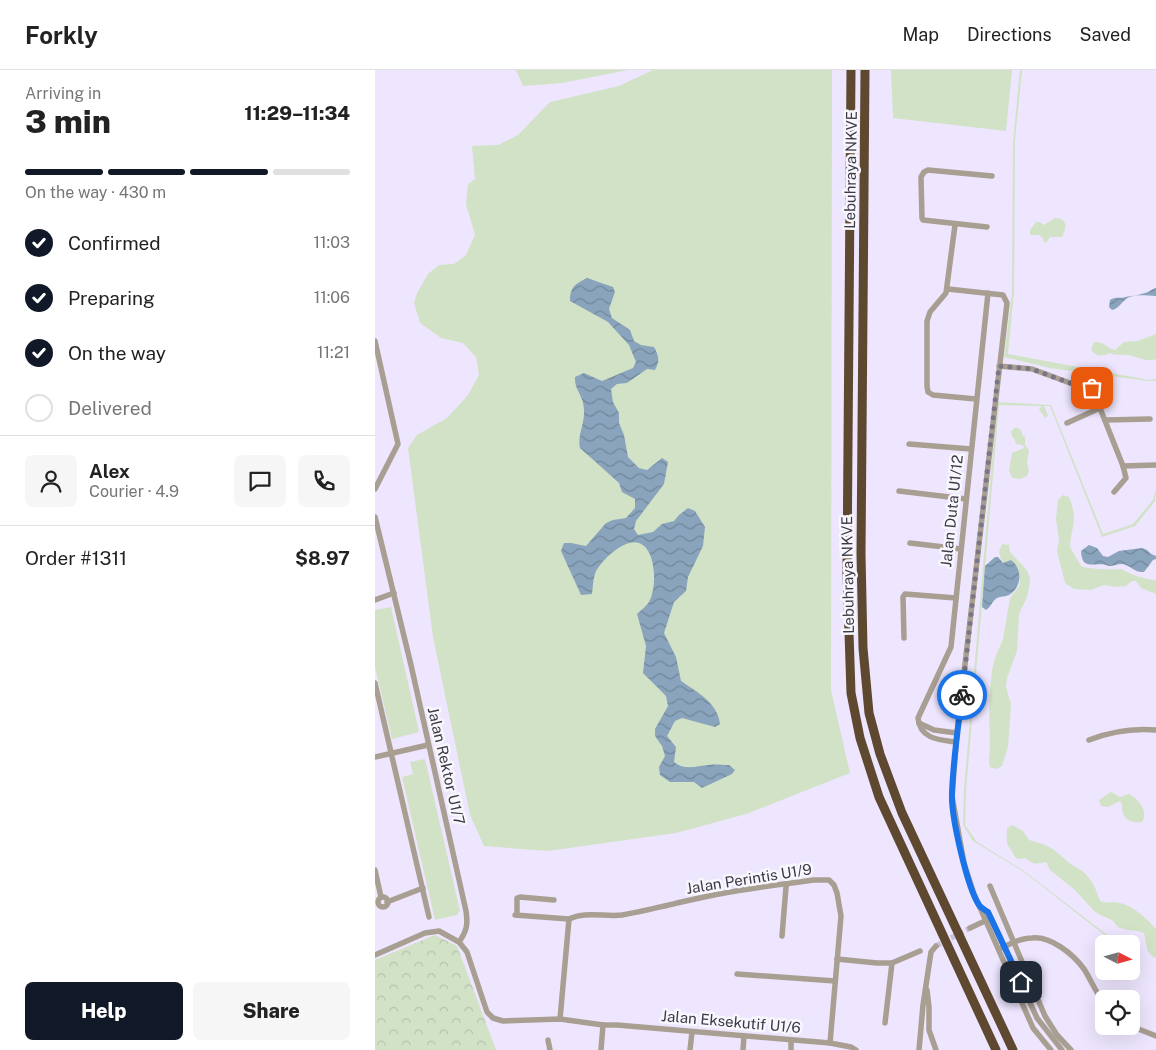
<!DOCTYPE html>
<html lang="en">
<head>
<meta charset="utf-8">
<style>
  body { margin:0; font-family:"Public Sans",sans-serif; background:#f6f6f6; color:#222; height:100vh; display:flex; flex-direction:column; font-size:19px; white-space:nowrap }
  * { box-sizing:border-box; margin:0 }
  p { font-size:16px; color:#767676 }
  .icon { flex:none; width:28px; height:28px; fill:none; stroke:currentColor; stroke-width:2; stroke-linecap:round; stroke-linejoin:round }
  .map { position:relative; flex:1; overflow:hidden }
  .side { display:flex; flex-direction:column; background:#fff; width:375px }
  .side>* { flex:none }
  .needle { width:32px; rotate:96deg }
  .controls { position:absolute; left:720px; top:865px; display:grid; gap:10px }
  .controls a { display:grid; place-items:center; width:45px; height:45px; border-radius:8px; background:#fff; box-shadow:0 5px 20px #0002; font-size:25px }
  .pin { position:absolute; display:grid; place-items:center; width:42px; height:42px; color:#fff; margin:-21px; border-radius:10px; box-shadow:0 2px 8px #0006 }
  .courier { position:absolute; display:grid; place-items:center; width:50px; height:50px; margin:-25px; border:4px solid #1a73e8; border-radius:50%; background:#fff; color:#222; box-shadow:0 1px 6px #0007 }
  .summary em { font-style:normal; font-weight:800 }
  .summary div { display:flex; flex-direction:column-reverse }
  .summary { display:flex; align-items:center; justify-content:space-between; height:85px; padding:0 25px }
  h1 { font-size:32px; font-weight:800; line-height:38px }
  .bar { display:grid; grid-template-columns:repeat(4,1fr); gap:8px 5px; align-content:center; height:60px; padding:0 25px }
  .bar i { height:6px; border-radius:4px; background:#e0e0e0 }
  .bar .on { background:#111827 }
  .bar p { grid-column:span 4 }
  .line { display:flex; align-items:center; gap:12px; padding:0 25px; border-top:1px solid #e0e0e0 }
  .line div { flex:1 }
  .round { display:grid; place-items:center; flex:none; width:52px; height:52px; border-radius:8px; background:#f6f6f6 }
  ol { padding:0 25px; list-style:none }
  li { display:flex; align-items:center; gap:15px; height:55px }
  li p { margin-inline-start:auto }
  li .icon { padding:5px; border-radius:50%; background:#111827; color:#fff; stroke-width:4 }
  li:last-child { color:#767676 }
  li i { width:28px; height:28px; border:2px solid #e0e0e0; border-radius:50% }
  .action { display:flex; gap:10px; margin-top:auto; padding:10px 25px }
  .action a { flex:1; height:58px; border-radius:8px; background:#111827; color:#fff; font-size:20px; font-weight:800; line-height:58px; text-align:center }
  .action a+a { background:#f6f6f6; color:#222 }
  header { display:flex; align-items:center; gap:30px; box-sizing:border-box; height:70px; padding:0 25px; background:#fff; border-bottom:1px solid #e0e0e0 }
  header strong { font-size:24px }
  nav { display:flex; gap:28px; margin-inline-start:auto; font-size:18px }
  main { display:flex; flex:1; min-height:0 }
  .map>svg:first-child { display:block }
</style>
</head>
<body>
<header>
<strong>Forkly</strong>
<nav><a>Map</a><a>Directions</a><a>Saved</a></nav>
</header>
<main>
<section class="side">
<div class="summary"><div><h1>3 min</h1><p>Arriving in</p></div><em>11:29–11:34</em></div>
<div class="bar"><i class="on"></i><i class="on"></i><i class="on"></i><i></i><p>On the way · 430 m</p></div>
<ol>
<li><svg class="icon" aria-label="check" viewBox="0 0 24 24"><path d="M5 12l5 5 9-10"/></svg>Confirmed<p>11:03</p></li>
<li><svg class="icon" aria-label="check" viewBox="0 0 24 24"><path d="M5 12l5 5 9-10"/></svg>Preparing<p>11:06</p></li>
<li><svg class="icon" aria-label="check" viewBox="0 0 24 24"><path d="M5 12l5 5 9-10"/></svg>On the way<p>11:21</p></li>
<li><i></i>Delivered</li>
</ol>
<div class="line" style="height:90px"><a class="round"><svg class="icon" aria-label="person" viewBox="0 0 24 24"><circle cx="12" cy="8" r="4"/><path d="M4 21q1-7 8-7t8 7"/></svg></a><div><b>Alex</b><p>Courier · 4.9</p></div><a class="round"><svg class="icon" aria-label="chat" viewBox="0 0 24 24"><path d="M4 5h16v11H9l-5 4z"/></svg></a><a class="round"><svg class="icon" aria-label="phone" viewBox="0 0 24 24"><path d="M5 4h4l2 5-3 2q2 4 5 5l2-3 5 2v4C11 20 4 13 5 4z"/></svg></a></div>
<div class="line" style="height:65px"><div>Order #1311</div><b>$8.97</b></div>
<div class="action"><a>Help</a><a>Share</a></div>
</section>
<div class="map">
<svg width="781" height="980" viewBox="0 0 781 980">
  <defs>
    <pattern id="forest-crowns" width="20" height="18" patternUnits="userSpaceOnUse" patternTransform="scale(1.25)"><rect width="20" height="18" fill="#d2e2c6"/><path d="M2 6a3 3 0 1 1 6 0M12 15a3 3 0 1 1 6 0" fill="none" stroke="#b5c3ab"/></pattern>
    <pattern id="water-waves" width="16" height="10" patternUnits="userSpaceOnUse" patternTransform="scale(1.25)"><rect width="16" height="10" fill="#89a4bc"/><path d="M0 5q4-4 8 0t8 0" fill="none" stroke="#71879b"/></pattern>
  </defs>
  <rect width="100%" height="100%" fill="#ede6fe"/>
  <g fill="#d2e2c6">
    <polygon points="141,0 253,0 187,13 148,16"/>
    <polygon points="278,0 457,0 456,620 475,703 371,744 301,763 173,781 109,776 95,745 58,567 33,378 42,365 72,348 93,325 104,305 101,287 88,273 66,268 45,253 39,233 42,223 53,204 64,195 79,194 91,185 100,165 91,134 93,114 100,109 97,76 123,75 143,65 175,32 244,16"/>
    <polygon points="516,0 637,0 631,61 518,48"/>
    <polygon points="645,0 647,0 640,70 639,222 633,284 774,310 781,309 781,311 773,311 675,298 629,287 637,222 638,72"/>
    <path d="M680,148C694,149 691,158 687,167H675L671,173L669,172L668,168L664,165H655V160L661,152H665L669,155Z"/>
    <path d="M781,264V289C770,293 763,286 752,285C746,284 741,286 735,283C728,286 721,288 716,279L719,272C728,271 732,278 740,280L749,272L763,271Z"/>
    <polygon points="622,332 676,335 728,464 758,454 778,430 781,419 780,431 760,456 727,467 675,336 669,336 673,346 670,348 664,339 667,336 624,335 591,720 590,755 602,772 649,801 744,874 741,874 649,802 598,771 588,755 589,720"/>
    <polygon points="641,357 646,360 648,366 650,367 650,375 654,380 652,392 654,401 652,406 645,409 637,408 634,400 637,383 649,378 648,375 641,374 639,368 637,367 636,361"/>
    <path d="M688,425L694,427C704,452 696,455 695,477L706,496C711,499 739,500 747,499C753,504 773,510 781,510V524L766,518L761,511H757L751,516L740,517L729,515L716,520L699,519L690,513L682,481L684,470L681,449L683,430Z"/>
    <polygon points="627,474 634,475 635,482 651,499 655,507 654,518 652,527 644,544 642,581 632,608 631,617 636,634 633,677 627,696 621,699 615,697 614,690 615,679 614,630 617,600 620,588 628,569 635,528 644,516 645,510 643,498 636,490 630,493 626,490 624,482"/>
    <polygon points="16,537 44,662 17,669 0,597 0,540"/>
    <polygon points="50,689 85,841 82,845 60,850 27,707 38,704 35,692"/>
    <path d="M736,722L745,727L754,724C764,729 774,742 767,752C755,754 746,748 747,735L745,731L733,737L726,736L724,730Z"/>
    <path d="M637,755L648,761L654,770C673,775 676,777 691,790C695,795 702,797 707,801C717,809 721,819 725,831C732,834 738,831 745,833C760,837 771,848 781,859V888C770,884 772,873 769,863L763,861L752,860L743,857L737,850L725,845L719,841L700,820L675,800L671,792C662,794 657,795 651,788L643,789L639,786C638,781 636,780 633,776C631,771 632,764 632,759Z"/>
  </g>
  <polygon fill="url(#forest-crowns)" points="60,865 82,876 121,980 0,980 0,890"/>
  <g fill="url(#water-waves)">
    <path d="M212,208L238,217L240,222L234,239L237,248L255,260L259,271L266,275L279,277C284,286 285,291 280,300L272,299L252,313L242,314L236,319L238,332L244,343V353L249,365L253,387L264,398L272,400L287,388L293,392L289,414L261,451L259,459L263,465L278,462L287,454L299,451L304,445L313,438L320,441L330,457L328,476L313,507L311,521L299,532L289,563L301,587L306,611C322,622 343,633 345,654L340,657L307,648L300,651L292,666L301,677L299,692C310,701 321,696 334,695C340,694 348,695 354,695L360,700L357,704L327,718L319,712H295L285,705L284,697L290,686L287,676L280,666V659L293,636L291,626L268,603L271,576L262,544C266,540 273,535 275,530C282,515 281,479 264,473C251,468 230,487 223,498C218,504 218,517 217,524L206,525L186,481L189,473H196L211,476L231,453L238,450L251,448L260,438V429L247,422L244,413L205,378C202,366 210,353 209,340C209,326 199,320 200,307L209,303L227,311L258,298L261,292L254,275L233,252L195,231C195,217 200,214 212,208Z"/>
    <path d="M781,218V226C770,226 759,223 750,230C745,234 744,238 737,240L734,237L735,230C741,226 744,229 750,227C757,226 764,225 770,223C774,222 777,219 781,218Z"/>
    <path d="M714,475L722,478L728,486L733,487L744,481L767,478L772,480L776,484L781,486V489L778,490L769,502C759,503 756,495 747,494C742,494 739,496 734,496C721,490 707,503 706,481Z"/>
    <path d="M620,487H623L628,493L636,490C648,499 647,517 634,525C630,527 626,526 622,528C617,531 616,537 611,540L607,537L610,496Z"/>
  </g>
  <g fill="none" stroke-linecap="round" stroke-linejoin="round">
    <polyline stroke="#cac3d9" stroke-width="5.5" stroke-dasharray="5.5 3" stroke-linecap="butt" points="561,876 595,858"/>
    <g stroke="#a99e92" stroke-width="5.5">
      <polyline points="580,155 571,223 555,242 552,251 552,316 553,322 558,325 601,329"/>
      <polyline points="612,157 548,150 547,148 546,107 549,102 553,100 617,106"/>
      <polyline points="573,219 628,225 632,233 582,663 577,726 589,793 599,824 658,958 676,980"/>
      <polyline points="0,271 23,374 0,419"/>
      <polyline points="624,296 657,299 695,313 717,318 748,396 751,408 739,422"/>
      <polyline points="730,350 775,349"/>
      <polyline points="692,353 725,338"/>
      <polyline points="534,374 596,379"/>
      <polyline points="748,396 781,395"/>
      <polyline points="524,421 591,429"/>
      <path d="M0,447L36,595L91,841C93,854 92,861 84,872"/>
      <polyline points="535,473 586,479"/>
      <polyline points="0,530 19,523"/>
      <polyline points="529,568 528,527 530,524 581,528"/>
      <polyline points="0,613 54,847"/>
      <polyline points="544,653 559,660 582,663"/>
      <path d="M714,670C737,661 757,658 781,660"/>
      <path d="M581,672C564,670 545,669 543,648L576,577L613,223"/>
      <polyline points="0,687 53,675"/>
      <polyline points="0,800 6,827"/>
      <polyline points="615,816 670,946 682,965 696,980"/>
      <circle cx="8" cy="832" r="5"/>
      <polyline points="12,832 48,818"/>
      <polyline points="605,837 613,842 662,948 687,980"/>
      <path d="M140,845L194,849C210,841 230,847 247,845C280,839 312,830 344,824C376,818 408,814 439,810H454L459,815L462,823L466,846L455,973"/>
      <polyline points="142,845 142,828 145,827 179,830"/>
      <polyline points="595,858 612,850"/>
      <polyline points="407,866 411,817 412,814"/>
      <path d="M627,878C636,873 646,868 657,868C676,866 698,884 709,899C716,910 721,923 729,933"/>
      <polyline points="0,885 50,863 64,861 84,872 92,882 112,942 118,948 128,951 185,949 228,955"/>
      <polyline points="462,889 502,893 517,893 545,881"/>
      <polyline points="362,904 460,911"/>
      <polyline points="552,920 554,937 554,960 561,980"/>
      <polyline points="185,949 194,849"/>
      <polyline points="510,953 517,893"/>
      <polyline points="756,956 781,966"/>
      <polyline points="173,970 175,980"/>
      <polyline points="226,980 228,955 242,955 455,973 476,977 481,980"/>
      <polyline points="315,980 317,962"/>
      <polyline points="368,980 369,966"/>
      <polyline points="416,980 416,970"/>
      <polyline points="544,980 548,935 556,882 561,876"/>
    </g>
    <g stroke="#5e4830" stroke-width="9">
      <polyline points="476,0 472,502 476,623 485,668 504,727 621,980"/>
      <polyline points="490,0 486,484 488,578 494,643 505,684 527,743 638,980"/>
    </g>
  </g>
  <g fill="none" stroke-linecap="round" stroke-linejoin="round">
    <polyline stroke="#7b7686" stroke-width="5" stroke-dasharray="0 9" points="587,625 624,296 657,299 695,313 717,318"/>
    <path stroke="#1a73e8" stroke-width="6" d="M587,625C583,658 578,691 577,724C576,746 592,817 604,835C606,838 610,840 613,842L646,912"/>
  </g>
  <g text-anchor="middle" stroke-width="5" stroke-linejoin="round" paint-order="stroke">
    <g font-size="15" fill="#3d3945" stroke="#f8f7fd">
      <text transform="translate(476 100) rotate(-89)" y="5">Lebuhraya NKVE</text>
      <text transform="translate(577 441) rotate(-84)" y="5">Jalan Duta U1/12</text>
      <text transform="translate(473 505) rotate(-91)" y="5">Lebuhraya NKVE</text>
      <text transform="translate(71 696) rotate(77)" y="5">Jalan Rektor U1/7</text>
      <text transform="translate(374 809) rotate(-9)" y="5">Jalan Perintis U1/9</text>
      <text transform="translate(356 952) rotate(5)" y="5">Jalan Eksekutif U1/6</text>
    </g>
  </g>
</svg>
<div class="controls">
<a><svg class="needle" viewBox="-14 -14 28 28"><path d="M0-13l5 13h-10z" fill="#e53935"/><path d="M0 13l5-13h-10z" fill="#767676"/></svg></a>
<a><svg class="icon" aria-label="locate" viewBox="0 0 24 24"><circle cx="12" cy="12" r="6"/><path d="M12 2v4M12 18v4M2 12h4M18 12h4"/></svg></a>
</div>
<div class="pin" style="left:717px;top:318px;background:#ea580c"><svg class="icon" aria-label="bag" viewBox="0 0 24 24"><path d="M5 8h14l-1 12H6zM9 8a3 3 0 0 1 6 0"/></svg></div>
<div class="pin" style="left:646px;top:912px;background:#1f2937"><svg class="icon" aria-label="home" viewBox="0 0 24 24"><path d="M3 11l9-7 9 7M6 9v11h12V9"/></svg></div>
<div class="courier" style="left:587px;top:625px"><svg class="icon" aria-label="bike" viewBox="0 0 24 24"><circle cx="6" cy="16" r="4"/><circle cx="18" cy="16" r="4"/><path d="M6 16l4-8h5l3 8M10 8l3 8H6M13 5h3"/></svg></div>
</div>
</main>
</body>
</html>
